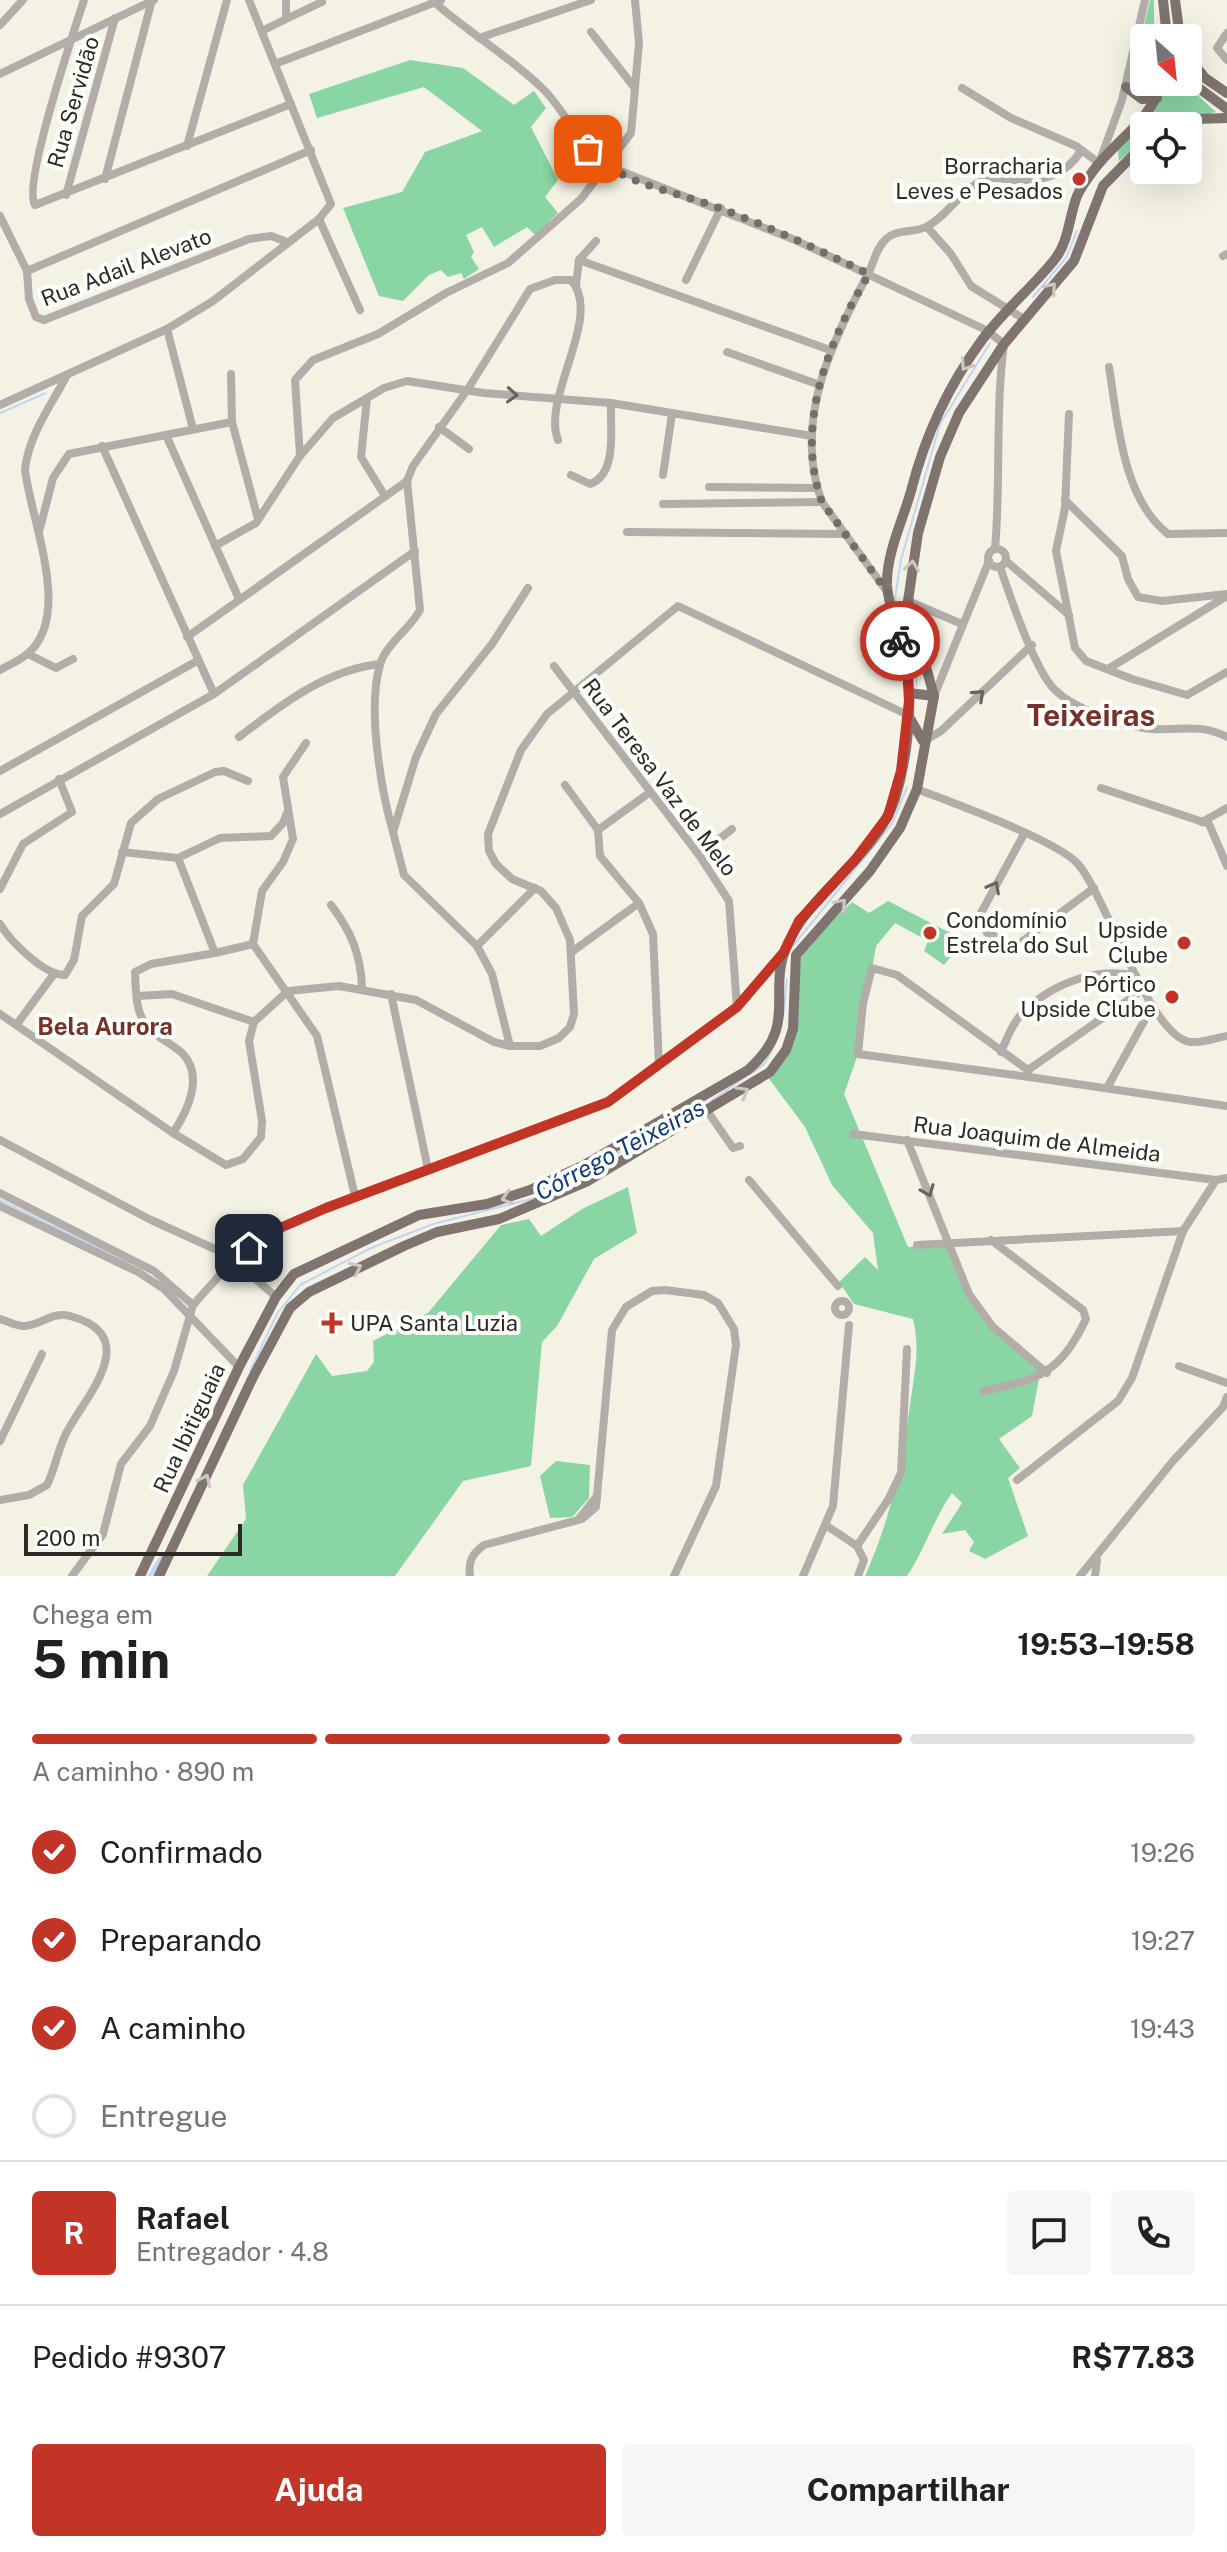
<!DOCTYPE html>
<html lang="pt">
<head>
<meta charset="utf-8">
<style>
  body { margin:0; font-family:"Public Sans",sans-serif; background:#f6f6f6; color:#202124; height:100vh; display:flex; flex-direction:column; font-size:30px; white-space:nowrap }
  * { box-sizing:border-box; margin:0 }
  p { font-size:26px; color:#757577 }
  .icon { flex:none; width:44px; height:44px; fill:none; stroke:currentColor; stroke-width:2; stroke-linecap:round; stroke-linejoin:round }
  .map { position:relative; height:1576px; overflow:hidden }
  .drawer { display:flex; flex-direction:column; background:#fff; flex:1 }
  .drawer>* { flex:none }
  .needle { width:52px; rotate:153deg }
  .fabs { position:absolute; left:1130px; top:24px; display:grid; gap:16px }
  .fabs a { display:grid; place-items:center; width:72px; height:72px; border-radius:8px; background:#fff; box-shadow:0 8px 32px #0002; font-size:40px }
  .scale { position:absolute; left:24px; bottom:20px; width:218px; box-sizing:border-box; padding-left:8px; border:4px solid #2b2a25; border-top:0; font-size:22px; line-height:28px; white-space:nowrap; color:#2b2a25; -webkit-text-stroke:6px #fffffc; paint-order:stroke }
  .pin { position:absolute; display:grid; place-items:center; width:68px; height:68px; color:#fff; margin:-34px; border-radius:16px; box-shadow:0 4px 12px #0006 }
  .courier { position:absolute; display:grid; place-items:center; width:80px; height:80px; margin:-40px; border:6px solid #c13426; border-radius:50%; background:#fff; color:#222; box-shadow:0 2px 10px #0007 }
  .headline em { font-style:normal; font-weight:700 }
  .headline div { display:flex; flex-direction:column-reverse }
  .headline { display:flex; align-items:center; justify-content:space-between; height:136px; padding:0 32px }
  h1 { font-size:52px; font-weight:700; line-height:60px }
  .bar { display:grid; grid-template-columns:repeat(4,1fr); gap:12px 8px; align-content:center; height:96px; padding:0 32px }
  .bar i { height:10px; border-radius:6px; background:#e0e0e0 }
  .bar .selected { background:#c13426 }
  .bar p { grid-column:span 4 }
  .line { display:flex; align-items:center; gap:20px; padding:0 32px; border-top:2px solid #e0e0e0 }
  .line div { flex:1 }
  .round { display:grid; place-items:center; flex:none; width:84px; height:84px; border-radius:8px; background:#f6f6f6 }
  ol { padding:0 32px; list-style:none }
  li { display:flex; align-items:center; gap:24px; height:88px }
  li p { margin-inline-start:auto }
  li .icon { padding:8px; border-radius:50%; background:#c13426; color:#fff; stroke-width:4 }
  li:last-child { color:#757577 }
  li i { width:44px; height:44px; border:4px solid #e0e0e0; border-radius:50% }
  .cta { display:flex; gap:16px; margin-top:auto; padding:16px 32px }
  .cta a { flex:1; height:92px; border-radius:8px; background:#c13426; color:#fff; font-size:32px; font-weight:700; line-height:92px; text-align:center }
  .cta a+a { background:#f6f6f6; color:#202124 }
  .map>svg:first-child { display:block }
</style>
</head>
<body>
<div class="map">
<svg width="1227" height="1576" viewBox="0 0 1227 1576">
  <rect width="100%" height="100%" fill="#f4f2e4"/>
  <g fill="#8ad5a4">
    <polygon points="1150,0 1154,0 1154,38 1144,38 1144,82 1152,82 1147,97 1131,85 1131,80"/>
    <polygon points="410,60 463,68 514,105 534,91 546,108 531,127 558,180 545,197 558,213 535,235 527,227 494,247 482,227 466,235 474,252 471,257 479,269 464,279 461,273 448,277 441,270 429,275 403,301 379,296 343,208 402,192 425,152 482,131 424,87 317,118 309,94"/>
    <path d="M1166,82H1183L1216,112C1196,117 1164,126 1144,126V138L1119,161L1118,150L1151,114Z"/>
    <path d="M888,901L964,940L944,965L924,951L928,941L895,923L876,946L858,1054L844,1094L908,1247L949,1243L959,1271L993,1327L1041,1368L1032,1416L999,1439L1020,1468L1008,1478L1028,1536L985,1559L969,1551L974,1542L965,1530L942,1534L962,1503L952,1493C933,1520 925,1549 907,1576H865C891,1518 903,1461 911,1398C915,1371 920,1347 913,1319L854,1304L839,1282L865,1257L878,1270L873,1233L832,1185L805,1127L767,1076L794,1035L802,948L852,902L869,913Z"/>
    <polygon points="628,1187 637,1233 594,1259 557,1326 542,1342 531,1466 463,1481 395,1576 207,1576 246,1519 243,1485 316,1354 332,1376 367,1371 374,1362 373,1341 428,1313 501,1225 529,1219 541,1236 582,1209"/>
    <polygon points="556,1461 590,1465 589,1498 572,1517 550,1518 540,1476"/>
  </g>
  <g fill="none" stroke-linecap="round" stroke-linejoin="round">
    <g stroke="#c1d5f5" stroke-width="2">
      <polyline points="1033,297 1066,258 1077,231"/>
      <polyline points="0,413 46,393"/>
      <polyline points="917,686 912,654 895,598 901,560 940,424 990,343"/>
      <polyline points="793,946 893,822 907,787"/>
      <polyline points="783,1017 787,979"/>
      <polyline points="754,1072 765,1063 772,1050"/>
      <polyline points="711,1101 745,1077"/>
      <polyline points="0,1200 128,1263"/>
      <polyline points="250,1371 277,1314 300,1285 371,1248 433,1224 535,1198 706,1105"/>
    </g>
    <polyline stroke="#c1d5f5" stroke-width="8" points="152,1576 164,1557"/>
    <g stroke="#b3adaa" stroke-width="8">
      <path d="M84,0C74,31 22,185 35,205L291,104"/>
      <path d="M432,0C467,32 510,56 544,90C567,113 580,149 608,166L795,240L986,330L1004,344C995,412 1001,481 995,549"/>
      <polyline points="286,19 322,2"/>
      <polyline points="0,25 23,0"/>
      <polyline points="262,31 286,19 286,0"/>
      <polyline points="591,32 634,87"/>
      <polyline points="1227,33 1217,48 1227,60"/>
      <polyline points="479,38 591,0"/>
      <polyline points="275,64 441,0"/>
      <polyline points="0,74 154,0"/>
      <polyline points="962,88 1011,118 1076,146 1099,163 1122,100 1145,0"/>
      <polyline points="187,146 227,0"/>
      <polyline points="105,179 152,0"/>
      <polyline points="66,195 115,18"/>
      <polyline points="0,216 27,271 29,299 36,317 44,320 249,239 271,236 287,242"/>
      <polyline points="319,219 360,310"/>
      <polyline points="927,227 951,254 971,286 1024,319"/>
      <polyline points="1223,256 1227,254"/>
      <polyline points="579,260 830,350"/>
      <polyline points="579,260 596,241"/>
      <polyline points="27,271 311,150"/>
      <polyline points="686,280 721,208"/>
      <polyline points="576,285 579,260"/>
      <polyline points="167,329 193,429"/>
      <polyline points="727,352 820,385"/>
      <path d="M1109,367C1118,422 1122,498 1168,534L1227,533"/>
      <polyline points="231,374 232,422 258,519"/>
      <polyline points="367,398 361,457 385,496"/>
      <polyline points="0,405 167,329 213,301 319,219 331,204 249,0"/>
      <polyline points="1069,414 1065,508 1056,551 1075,648 1086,661 1132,679 1187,695 1227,672"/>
      <polyline points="439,427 469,449"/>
      <polyline points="166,435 239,599"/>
      <polyline points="102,446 214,694"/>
      <polyline points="300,456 295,380 313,360 378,334 446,293 508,263 581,199 631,133 639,43 635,0"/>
      <path d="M571,475L590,484C618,474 610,428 611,403"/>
      <polyline points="663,475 672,414"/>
      <polyline points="709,487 817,488"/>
      <polyline points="1065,500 1122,556 1128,579 1138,597 1162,601 1227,594"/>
      <polyline points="663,504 822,502"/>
      <polyline points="39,532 53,478 69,454 232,422"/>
      <polyline points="627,532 846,534"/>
      <polyline points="215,546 256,523 300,456 333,418 384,388 407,381 484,393 611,403 812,436"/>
      <circle cx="997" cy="558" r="9"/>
      <polyline points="1006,561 1069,615"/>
      <path d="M1000,567C1010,596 1034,668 1054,689C1074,709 1116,723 1143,728C1175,733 1196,721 1227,737"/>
      <path d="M888,593L822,502C793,424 830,345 867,276C874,264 875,249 886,239C896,229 914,233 926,227C949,216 962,186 989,178C995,177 1006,179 1013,180C1042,182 1065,176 1081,151"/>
      <polyline points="908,601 962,624"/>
      <polyline points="187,637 407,481"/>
      <polyline points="28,654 56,668 73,659"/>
      <polyline points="554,666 699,855 729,901 737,1007"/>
      <polyline points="1108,669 1227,596"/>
      <path d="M0,670C9,665 19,661 27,654C74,616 30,519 25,469C29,435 50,407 66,377"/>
      <polyline points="934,696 989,561"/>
      <path d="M239,737C281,705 325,670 380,664"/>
      <polyline points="924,741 941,731 1032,645"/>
      <polyline points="306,743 283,777 293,839 283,862 262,891 253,944 317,1036 355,1196"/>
      <polyline points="0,771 197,661"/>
      <polyline points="565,785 598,830 600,856 639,903 653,934 659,1064"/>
      <polyline points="1101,788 1209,824 1227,866"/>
      <path d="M917,789C950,802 1057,840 1078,864C1105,894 1150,1039 1191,1042C1202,1043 1216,1038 1227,1036"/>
      <polyline points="0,814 214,694 415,551"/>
      <polyline points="1202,822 1227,808"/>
      <polyline points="598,830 649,793"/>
      <path d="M393,832C381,790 367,708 380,665C385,645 410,629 420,610L407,481L413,466L468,389L530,289L555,280H571C604,316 541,397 558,440"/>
      <polyline points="1024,834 981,913 987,933 1016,946 1094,888"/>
      <polyline points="122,852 178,858 220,838 271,836 283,823 287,813"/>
      <polyline points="699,855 732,829"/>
      <polyline points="0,889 23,844 72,812 59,779"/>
      <path d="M331,905C351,931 361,955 362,988"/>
      <path d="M0,924C11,942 44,975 65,975L74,960L82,916L114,884L131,823L158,799L215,772L224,771L248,781"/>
      <polyline points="477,946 535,888"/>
      <polyline points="573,951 639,903"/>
      <polyline points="215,953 253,944"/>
      <polyline points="391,994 428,1169"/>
      <polyline points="137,996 172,994 254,1022"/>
      <polyline points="0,1014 173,1133 226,1165 243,1159 261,1137 262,1121 249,1041 254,1022 288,991 339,986 416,1000 494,1042 510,1046 540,1046 559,1038 570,1027 574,1014 570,940 556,908 541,891 512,879 496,864 489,851 488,834 521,750 547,714 678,606 908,715"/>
      <polyline points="17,1024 54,974"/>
      <polyline points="510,1046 492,974 477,946 404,875 393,832 416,757 436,714 492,644 528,588"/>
      <path d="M1001,1052C1007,1038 1014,1020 1026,1009C1056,982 1098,967 1136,976"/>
      <polyline points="1028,1070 1144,989"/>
      <polyline points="1029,1077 858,1054 863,1003 872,968 897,975 1028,1070 1029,1077 1227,1106"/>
      <polyline points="1107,1088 1153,1005"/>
      <polyline points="708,1112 733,1148 740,1146"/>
      <path d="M173,1133C187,1112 205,1076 182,1053C172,1043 156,1038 147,1026C135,1012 136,990 135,972L151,964L215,953L178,858"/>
      <polyline points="853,1134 1216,1180"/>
      <polyline points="0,1140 149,1219 230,1256 276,1297"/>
      <polyline points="907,1140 969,1294 993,1327 1047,1373"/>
      <polyline points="749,1180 838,1286"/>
      <polyline points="0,1193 154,1271 193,1305"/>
      <polyline points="0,1206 138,1272 164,1289 239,1367"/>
      <polyline points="917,1245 1183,1231"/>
      <circle cx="842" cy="1308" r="7"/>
      <path d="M0,1319C7,1321 16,1326 23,1326C41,1326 51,1311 70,1316C142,1335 89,1393 69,1428C58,1446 56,1467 47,1485L29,1495L0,1500"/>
      <polyline points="1179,1366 1227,1383"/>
      <path d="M983,1391C1039,1380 1060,1373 1086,1319L1083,1310L991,1240"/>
      <polyline points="0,1441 42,1354"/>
      <polyline points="1017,1480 1118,1401 1132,1378 1183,1231 1216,1180 1227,1178"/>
      <polyline points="578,1520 597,1496"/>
      <polyline points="827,1526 857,1546 888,1500 901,1473 907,1349"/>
      <polyline points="857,1546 864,1560 858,1576"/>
      <polyline points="72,1576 103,1534 121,1464 150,1426 174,1371 193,1305 234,1259 264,1237 296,1220 608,1102 737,1007 784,952"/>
      <path d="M470,1576C468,1561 472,1554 484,1545L582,1519L596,1507L612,1330L626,1307L652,1291L665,1290L704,1295L718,1303L734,1329L736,1345L716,1486L674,1576"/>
      <polyline points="803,1576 833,1506 849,1325"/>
      <polyline points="1080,1576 1173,1461 1223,1407 1227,1397"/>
      <polyline points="1095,1576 1097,1560"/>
    </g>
    <g stroke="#7f746f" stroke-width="10">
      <polyline points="1163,0 1167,38"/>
      <polyline points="1175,0 1180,38"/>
      <polyline points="1188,56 1205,78 1227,93"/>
      <polyline points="1188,80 1227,109"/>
      <polyline points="1126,87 1142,99 1157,98"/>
      <polyline points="1173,126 1195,119 1227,118"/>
      <polyline points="909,693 934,696"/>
      <polyline points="908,715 923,741"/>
      <path d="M140,1576L239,1367L276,1297L294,1274L419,1215L487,1204L530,1190L584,1165L748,1070C801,1023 765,993 788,943C813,889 875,857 895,799C907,760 913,708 907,667C903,640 889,613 887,585C886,554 903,520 911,491C925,436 948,386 982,340C1004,310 1033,287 1055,259C1069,241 1069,217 1077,196C1081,187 1087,179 1093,171C1116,139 1150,123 1162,82"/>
      <polyline points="159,1576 252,1379 290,1308 309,1292 404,1246 437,1232 499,1219 586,1182 770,1072 786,1050 793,1029 796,955 870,871 900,828 917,789 934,696 908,601 918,533 940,457 959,413 1004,344 1074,261 1103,186 1144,144"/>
    </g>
  </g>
  <defs><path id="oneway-chevron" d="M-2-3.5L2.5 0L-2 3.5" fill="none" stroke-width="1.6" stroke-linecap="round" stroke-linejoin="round" transform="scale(2)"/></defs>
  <g stroke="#ccc7c4">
    <use href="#oneway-chevron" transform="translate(1051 288) rotate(-50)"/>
    <use href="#oneway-chevron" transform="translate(966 365) rotate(123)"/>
    <use href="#oneway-chevron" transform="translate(912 566) rotate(-82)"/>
    <use href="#oneway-chevron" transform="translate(841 904) rotate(-48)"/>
    <use href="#oneway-chevron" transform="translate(743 1092) rotate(-30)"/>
    <use href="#oneway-chevron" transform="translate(507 1198) rotate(163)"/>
    <use href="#oneway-chevron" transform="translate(356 1268) rotate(-25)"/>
    <use href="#oneway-chevron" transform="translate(205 1480) rotate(-65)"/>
  </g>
  <g stroke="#686561">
    <use href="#oneway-chevron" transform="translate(512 395) rotate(3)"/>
    <use href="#oneway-chevron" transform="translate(979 695) rotate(-43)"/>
    <use href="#oneway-chevron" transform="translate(994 887) rotate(-62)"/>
    <use href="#oneway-chevron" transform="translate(928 1191) rotate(68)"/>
  </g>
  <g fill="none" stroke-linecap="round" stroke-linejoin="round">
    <path stroke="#717068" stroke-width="8" stroke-dasharray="0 14.4" d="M588,149C620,185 679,192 722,209C772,228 821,251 869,274C829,340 794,425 822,502L890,596L900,641"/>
    <polyline stroke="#c13426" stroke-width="10" points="249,1248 280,1228 326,1208 608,1102 737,1007 784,952 799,921 855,860 888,816 901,771 909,701 907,666 900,641"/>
  </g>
  <g fill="#c13426" stroke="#fffffc" stroke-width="3">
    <circle cx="1079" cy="179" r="8"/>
    <circle cx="930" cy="933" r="8"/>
    <circle cx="1184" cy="943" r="8"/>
    <circle cx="1172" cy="997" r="8"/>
    <path d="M328 1311h8v8h8v8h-8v8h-8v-8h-8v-8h8z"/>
  </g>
  <g text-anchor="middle" stroke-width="8" stroke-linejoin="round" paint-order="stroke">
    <g font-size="22" fill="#2b2a25" stroke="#fffffc">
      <text transform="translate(73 102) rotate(-74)" y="8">Rua Servidão</text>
      <text transform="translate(126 267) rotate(-21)" y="8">Rua Adail Alevato</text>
      <text transform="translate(660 777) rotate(53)" y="8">Rua Teresa Vaz de Melo</text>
      <text transform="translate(1037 1139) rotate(7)" y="8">Rua Joaquim de Almeida</text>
      <text transform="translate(189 1428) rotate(-65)" y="8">Rua Ibitiguaia</text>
    </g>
    <g font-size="22" fill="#2b2a25" stroke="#fffffc" text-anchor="end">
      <text x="1063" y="174">Borracharia<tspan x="1063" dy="25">Leves e Pesados</tspan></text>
      <text x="946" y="928" text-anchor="start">Condomínio<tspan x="946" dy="25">Estrela do Sul</tspan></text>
      <text x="1168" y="938">Upside<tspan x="1168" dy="25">Clube</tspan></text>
      <text x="1156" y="992">Pórtico<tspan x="1156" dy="25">Upside Clube</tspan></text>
      <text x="350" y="1331" text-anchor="start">UPA Santa Luzia</text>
    </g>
    <g font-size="24" font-weight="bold" fill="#773128" stroke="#fffffc">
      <text x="105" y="1035">Bela Aurora</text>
    </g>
    <g font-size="24" font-style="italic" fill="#103b7d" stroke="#fffffc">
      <text transform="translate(620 1150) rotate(-28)" y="8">Córrego Teixeiras</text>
    </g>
    <g font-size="30" font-weight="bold" fill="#773128" stroke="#fffffc">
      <text x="1091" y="726">Teixeiras</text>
    </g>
  </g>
</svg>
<div class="fabs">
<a><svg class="needle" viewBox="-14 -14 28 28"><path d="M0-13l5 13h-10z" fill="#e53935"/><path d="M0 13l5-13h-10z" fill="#757577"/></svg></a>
<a><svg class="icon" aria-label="locate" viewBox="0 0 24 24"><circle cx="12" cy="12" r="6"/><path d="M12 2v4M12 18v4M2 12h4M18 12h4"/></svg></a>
</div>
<div class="scale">200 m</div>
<div class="pin" style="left:588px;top:149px;background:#ea580c"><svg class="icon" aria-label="bag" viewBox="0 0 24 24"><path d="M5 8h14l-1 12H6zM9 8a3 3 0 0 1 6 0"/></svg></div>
<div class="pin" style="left:249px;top:1248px;background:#1f2937"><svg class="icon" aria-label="home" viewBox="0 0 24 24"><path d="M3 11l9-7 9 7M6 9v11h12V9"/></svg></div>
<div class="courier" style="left:900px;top:641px"><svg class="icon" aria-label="bike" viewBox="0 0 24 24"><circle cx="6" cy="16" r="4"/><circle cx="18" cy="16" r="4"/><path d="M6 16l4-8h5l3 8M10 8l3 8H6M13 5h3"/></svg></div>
</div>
<section class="drawer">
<div class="headline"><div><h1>5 min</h1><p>Chega em</p></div><em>19:53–19:58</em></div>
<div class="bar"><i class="selected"></i><i class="selected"></i><i class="selected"></i><i></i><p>A caminho · 890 m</p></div>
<ol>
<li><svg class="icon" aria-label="check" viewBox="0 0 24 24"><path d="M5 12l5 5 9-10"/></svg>Confirmado<p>19:26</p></li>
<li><svg class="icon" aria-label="check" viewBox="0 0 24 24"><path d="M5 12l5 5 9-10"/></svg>Preparando<p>19:27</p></li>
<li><svg class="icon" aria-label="check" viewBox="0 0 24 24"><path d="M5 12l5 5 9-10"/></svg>A caminho<p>19:43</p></li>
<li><i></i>Entregue</li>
</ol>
<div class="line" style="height:144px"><b class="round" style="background:#c13426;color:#fff">R</b><div><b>Rafael</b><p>Entregador · 4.8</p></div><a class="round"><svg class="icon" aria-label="chat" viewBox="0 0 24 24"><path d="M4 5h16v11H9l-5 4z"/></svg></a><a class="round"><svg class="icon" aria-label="phone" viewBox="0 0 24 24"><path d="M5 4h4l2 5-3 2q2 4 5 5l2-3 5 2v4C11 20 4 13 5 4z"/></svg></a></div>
<div class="line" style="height:104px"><div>Pedido #9307</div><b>R$77.83</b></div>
<div class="cta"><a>Ajuda</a><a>Compartilhar</a></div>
</section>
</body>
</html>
